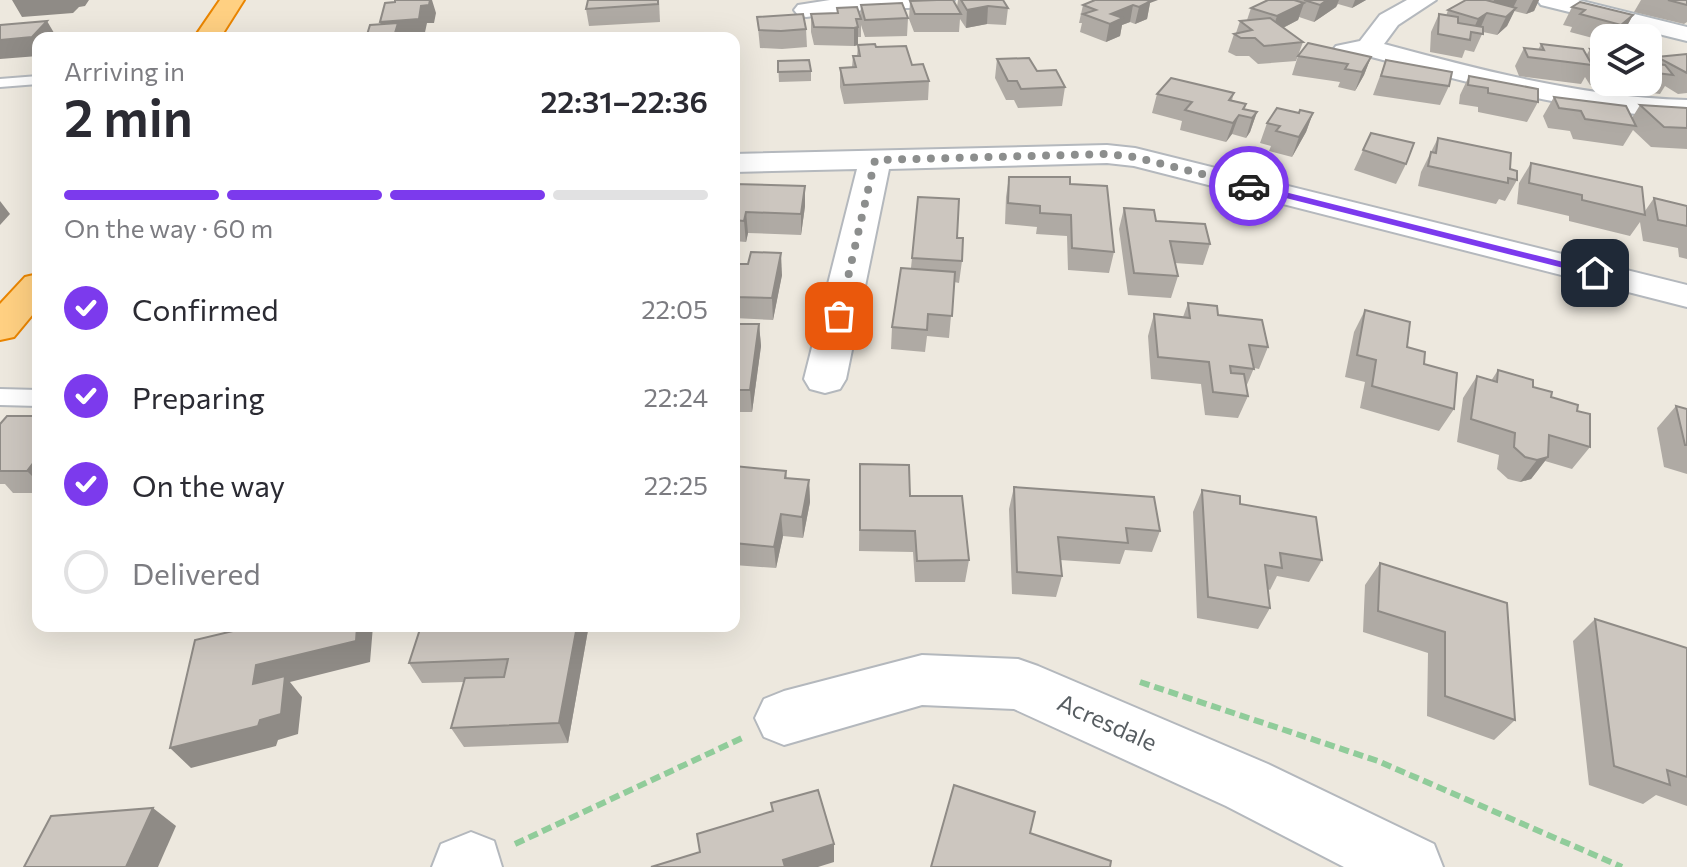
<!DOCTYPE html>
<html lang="en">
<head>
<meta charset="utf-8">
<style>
  body { margin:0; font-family:Commissioner,sans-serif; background:#f2f2f3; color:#2b2b33; height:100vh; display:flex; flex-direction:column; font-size:30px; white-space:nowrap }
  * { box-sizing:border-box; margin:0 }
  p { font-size:26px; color:#7c7c81 }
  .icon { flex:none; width:44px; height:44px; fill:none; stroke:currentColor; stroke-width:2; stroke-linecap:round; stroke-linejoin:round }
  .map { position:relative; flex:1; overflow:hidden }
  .details { position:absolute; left:32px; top:32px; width:708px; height:600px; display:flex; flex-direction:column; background:#fff; border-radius:16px; box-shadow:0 8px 32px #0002 }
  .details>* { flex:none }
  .buttons { position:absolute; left:1590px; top:24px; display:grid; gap:16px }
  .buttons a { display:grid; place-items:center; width:72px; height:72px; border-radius:16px; background:#fff; box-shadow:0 8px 32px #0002; font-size:40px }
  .pin { position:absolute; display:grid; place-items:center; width:68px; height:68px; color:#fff; margin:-34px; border-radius:16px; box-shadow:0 4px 12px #0006 }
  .courier { position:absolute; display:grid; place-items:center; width:80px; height:80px; margin:-40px; border:6px solid #7c3aed; border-radius:50%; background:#fff; color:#222; box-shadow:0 2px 10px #0007 }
  .head em { font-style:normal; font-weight:600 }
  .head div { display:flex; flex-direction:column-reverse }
  .head { display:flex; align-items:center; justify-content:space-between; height:136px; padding:0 32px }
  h1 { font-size:52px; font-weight:600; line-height:60px }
  .bar { display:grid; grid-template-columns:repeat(4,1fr); gap:12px 8px; align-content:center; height:96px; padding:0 32px }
  .bar i { height:10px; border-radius:6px; background:#e1e1e2 }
  .bar .selected { background:#7c3aed }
  .bar p { grid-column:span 4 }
  ol { padding:0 32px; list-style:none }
  li { display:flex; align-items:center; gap:24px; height:88px }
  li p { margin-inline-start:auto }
  li .icon { padding:8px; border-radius:50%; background:#7c3aed; color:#fff; stroke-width:4 }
  li:last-child { color:#7c7c81 }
  li i { width:44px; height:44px; border:4px solid #e1e1e2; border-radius:50% }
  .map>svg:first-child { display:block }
</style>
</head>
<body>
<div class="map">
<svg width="1687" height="867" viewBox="0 0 1687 867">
  <rect width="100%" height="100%" fill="#ede8de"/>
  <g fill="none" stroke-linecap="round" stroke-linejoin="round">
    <defs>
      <g id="lane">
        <polygon points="38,76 38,84 0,87 0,79"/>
        <polygon points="0,389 38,390 38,406 0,405"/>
      </g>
      <g id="street">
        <polygon points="830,0 954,0 950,5 942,7 873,9 806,17 798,15 794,10 798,5"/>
        <path d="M1407,0H1436L1398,25L1384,44C1484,71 1583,97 1687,100V118C1577,113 1473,84 1368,56L1345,59L1336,56L1332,51L1336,46L1360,41L1380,15Z"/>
        <polygon points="1107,145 1135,148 1687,285 1687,307 1134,166 1107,163 889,169 846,379 840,389 825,393 810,389 804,379 857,169 734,172 734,154"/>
        <polygon points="922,655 1018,659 1038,666 1268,764 1434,844 1443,867 1344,867 1226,806 1014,709 922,705 784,745 764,737 755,718 764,699 784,691"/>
        <polygon points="471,832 494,841 502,867 432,867 441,844"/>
      </g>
      <polygon id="secondary" points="1537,0 1578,0 1687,27 1687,41 1541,5"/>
      <g id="highway">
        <polygon points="220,0 244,0 220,38 194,38"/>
        <polygon points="38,274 38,308 14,337 0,340 0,304 25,277"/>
      </g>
    </defs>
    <use href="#lane" stroke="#b4b8bd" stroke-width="4"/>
    <use href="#street" stroke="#b4b8bd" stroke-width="4"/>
    <use href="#secondary" stroke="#b2b8bd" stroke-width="4"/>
    <use href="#highway" stroke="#ea8500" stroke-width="4"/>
    <g stroke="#90cc9a" stroke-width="6" stroke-dasharray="10 5" stroke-linecap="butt">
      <polyline points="1140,682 1378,761 1622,867"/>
      <polyline points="515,844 742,738"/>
    </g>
    <use href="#lane" fill="#fff" fill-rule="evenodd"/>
    <use href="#street" fill="#fff" fill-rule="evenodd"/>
    <use href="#secondary" fill="#fff" fill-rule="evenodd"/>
    <use href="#highway" fill="#ffd082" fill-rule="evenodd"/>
  </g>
  <g fill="#afaaa4">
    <polygon points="588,0 659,0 660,22 589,26 586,9"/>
    <polygon points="958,0 1003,0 1008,8 1006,25 987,24 966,28 960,19 959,32 914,32 909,19 910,1 957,7"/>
    <polygon points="1268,0 1366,0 1352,8 1338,4 1336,7 1314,22 1299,17 1298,20 1283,28 1303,42 1296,61 1258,64 1249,56 1236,56 1228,52 1234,34 1236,33 1240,21 1247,20 1251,8"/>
    <polygon points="1466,0 1539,0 1534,11 1526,14 1514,11 1507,26 1497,35 1483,32 1474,52 1465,50 1462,58 1430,52 1431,32 1439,14 1446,16 1448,10"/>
    <polygon points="1641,0 1687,0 1687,22 1684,24 1634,12"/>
    <polygon points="1150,3 1147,19 1135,24 1130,22 1122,25 1120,36 1106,42 1080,32 1082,23 1079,23 1083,5"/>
    <polygon points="861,5 908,18 907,36 865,37 861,25 861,37 858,37 858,45 854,46 814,45 811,32 811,14 837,13 837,8 860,17"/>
    <polygon points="1572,7 1633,15 1623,33 1616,38 1604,38 1604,41 1570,32 1572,27 1563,25"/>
    <polygon points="757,17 806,29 807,47 782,49 760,48"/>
    <polygon points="1541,44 1586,56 1590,49 1604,51 1604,82 1648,82 1648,63 1653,64 1657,57 1687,54 1687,93 1678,94 1665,86 1660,94 1590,85 1585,77 1581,84 1519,76 1515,66 1524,48 1538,50"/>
    <polygon points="858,45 912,65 929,81 928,100 844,104 840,87 840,68 852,67 853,56 857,56"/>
    <polygon points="1298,56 1371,57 1364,75 1355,91 1338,87 1340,82 1292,75"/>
    <polygon points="997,59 1037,71 1065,87 1062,106 1018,108 1014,100 1006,100 995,78"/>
    <polygon points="1386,60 1449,86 1440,105 1373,95"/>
    <polygon points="778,61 811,71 811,81 779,82"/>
    <polygon points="1469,76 1538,102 1527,122 1478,112 1478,107 1459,104 1460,95"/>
    <polygon points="1234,93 1232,100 1246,104 1245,109 1257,112 1250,132 1246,138 1232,134 1226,142 1180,130 1182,121 1152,113 1157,94"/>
    <polygon points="1554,97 1632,118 1640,105 1687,108 1687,149 1651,147 1633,130 1623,146 1573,139 1570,131 1548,128 1543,116"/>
    <polygon points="1299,113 1313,113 1306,132 1292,157 1269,151 1271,146 1260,143 1267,123"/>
    <polygon points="1371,133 1406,164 1396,184 1354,170"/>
    <polygon points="1438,138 1510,169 1517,180 1505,201 1499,199 1496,204 1418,186 1421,172"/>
    <polygon points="1531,163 1645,211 1654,198 1687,206 1687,259 1679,257 1678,248 1643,241 1640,222 1630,236 1569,221 1569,216 1517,204 1519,183"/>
    <polygon points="1009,177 1070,184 1114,252 1109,273 1068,270 1067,236 1036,234 1037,227 1005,224 1006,197"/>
    <polygon points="734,184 805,206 801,235 748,233 746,242 734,241"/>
    <polygon points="918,197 957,238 962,261 959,283 954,282 949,338 927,336 925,352 891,349 892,327 911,268"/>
    <polygon points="1124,208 1210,244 1203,265 1175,263 1178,276 1171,298 1128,295 1119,229"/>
    <polygon points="734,264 748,264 782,275 773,320 734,318"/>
    <polygon points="1188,303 1218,315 1268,347 1259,369 1254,368 1246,387 1248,396 1238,418 1205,415 1201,384 1151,379 1148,336 1154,314 1183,317"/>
    <polygon points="1365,310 1424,364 1454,409 1439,431 1360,408 1365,382 1345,377 1354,332"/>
    <polygon points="734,324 759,324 761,346 752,412 734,412"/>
    <polygon points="1498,370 1577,411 1590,447 1572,469 1545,461 1531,479 1520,482 1508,479 1497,469 1499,455 1457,442 1463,398 1477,376 1491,381"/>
    <polygon points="1676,406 1687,409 1687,474 1664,467 1657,428"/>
    <polygon points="38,416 38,493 13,493 5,484 0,484 0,424"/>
    <polygon points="860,464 910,496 969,560 965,582 915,582 913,552 859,551"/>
    <polygon points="734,466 786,471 787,479 809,480 810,502 803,538 783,536 776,568 734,565"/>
    <polygon points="1014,487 1160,531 1152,552 1125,550 1120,564 1060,560 1062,576 1056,597 1012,594 1009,509"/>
    <polygon points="1202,490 1240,504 1322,560 1309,582 1277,576 1270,590 1268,589 1270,608 1258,629 1197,618 1193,512"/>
    <polygon points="1380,563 1507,603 1515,720 1494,740 1427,716 1428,653 1363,632 1365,585"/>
    <polygon points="1595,619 1687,648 1687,806 1656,795 1643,804 1589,785 1573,641"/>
    <polygon points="421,626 586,626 588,630 568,743 464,747 451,728 464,682 422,683 409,663"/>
  </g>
  <g fill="#8f8b86">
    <polygon points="12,0 89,0 85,6 79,7 73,13 22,17"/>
    <polygon points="430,0 432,0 436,13 434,23 427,23 424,37 385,38 380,22 421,6"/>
    <polygon points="1146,0 1158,0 1150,3 1147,19 1135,24 1139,7"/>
    <polygon points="1327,0 1339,0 1336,7 1314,22 1320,5"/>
    <polygon points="1355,0 1366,0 1352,8"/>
    <polygon points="1494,0 1517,0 1512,10 1488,14"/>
    <polygon points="1533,0 1539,0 1534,11 1526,14"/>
    <polygon points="1304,3 1298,20 1271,34 1277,16"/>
    <polygon points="1133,5 1130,22 1122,25 1120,36 1106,42 1111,14"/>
    <polygon points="988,6 987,24 966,28 967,10"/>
    <polygon points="1516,8 1507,26 1497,35 1506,17"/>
    <polygon points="1487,13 1479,31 1472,32 1478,19"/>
    <polygon points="1633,15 1623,33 1616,38 1613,38 1621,25"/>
    <polygon points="47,21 57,38 38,38 38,56 0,59 0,40"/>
    <polygon points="858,27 858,45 854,46 854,28"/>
    <polygon points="1371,57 1364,75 1355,91 1362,72"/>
    <polygon points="1257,112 1250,132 1246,138 1252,118"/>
    <polygon points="1313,113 1306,132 1292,157 1299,137"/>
    <polygon points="1239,115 1232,134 1226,142 1233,123"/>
    <polygon points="805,186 805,206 801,235 801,214"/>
    <polygon points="0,201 10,214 0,225"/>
    <polygon points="746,212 748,233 746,242 744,221"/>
    <polygon points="781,253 782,275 773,320 772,298"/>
    <polygon points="759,324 761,346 752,412 750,390"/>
    <polygon points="1548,457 1531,479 1520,482 1537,460"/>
    <polygon points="34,462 38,466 38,482 27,471"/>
    <polygon points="809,480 810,502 803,538 802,517"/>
    <polygon points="781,514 783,536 776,568 774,547"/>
    <polygon points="357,626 373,626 370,662 290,682 302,697 298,734 278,740 276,746 191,768 170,748 253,684 256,665"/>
    <polygon points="577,626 586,626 588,630 568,743 559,723"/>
    <polygon points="153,808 176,826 158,867 126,867"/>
    <polygon points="834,844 834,862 818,867 784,867 783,860"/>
  </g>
  <g fill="#ccc6bf" stroke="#8f8b86" stroke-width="2">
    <polygon points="395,0 430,0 429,5 421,6 419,19 380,22 385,3 395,2"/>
    <polygon points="588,0 658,0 658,4 586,9"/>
    <polygon points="937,0 953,0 961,14 915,14 910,1"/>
    <polygon points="961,0 1003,0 1008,8 988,6 967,10"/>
    <polygon points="1095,0 1146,0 1151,1 1139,7 1133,5 1111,14 1123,18 1110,24 1083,14 1096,10 1083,5"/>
    <polygon points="1268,0 1294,0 1304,3 1277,16 1251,8"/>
    <polygon points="1304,0 1327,0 1320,5"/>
    <polygon points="1466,0 1486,0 1516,8 1506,17 1487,13 1478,19 1448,10"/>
    <polygon points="1668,0 1687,0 1687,5"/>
    <polygon points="1580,2 1633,15 1621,25 1580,14 1585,10 1572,7"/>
    <polygon points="902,3 908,18 865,20 861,5"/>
    <polygon points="857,7 861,19 856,19 858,27 854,28 814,27 811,14 838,13 837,8"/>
    <polygon points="803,14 806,29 781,31 759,30 757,17"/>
    <polygon points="1439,14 1458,17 1458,23 1483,27 1483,34 1471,32 1470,40 1438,34"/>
    <polygon points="1270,18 1303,42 1264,46 1255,38 1241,38 1234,34 1252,30 1240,21"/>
    <polygon points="47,21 32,37 0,40 0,25"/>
    <polygon points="398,23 395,33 411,31 409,38 366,38 370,25"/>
    <polygon points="1308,43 1371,57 1362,72 1345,69 1348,64 1298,56"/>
    <polygon points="875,44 876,47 906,46 912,65 923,64 929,81 844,85 840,68 856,67 853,56 860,56 858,45"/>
    <polygon points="1541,44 1583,49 1592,65 1528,57 1524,48 1544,50"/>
    <polygon points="1590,49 1604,51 1604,66 1601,66"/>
    <polygon points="1687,54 1687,73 1657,57"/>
    <polygon points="1029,58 1037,71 1056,70 1065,87 1021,89 1017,81 1008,81 997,59"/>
    <polygon points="809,60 811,71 778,72 778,61"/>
    <polygon points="1386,60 1452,72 1449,86 1381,76"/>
    <polygon points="1648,63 1665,65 1673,75 1648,72"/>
    <polygon points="1469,76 1538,89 1538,102 1488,93 1488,88 1468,85"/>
    <polygon points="1171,78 1234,93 1229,100 1246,104 1243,109 1257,112 1252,118 1239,115 1233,123 1185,110 1192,102 1157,94"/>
    <polygon points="1554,97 1626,106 1636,126 1585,119 1581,111 1559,108"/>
    <polygon points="1640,105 1687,108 1687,128 1664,127"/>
    <polygon points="1277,108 1299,113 1300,110 1313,113 1299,137 1276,131 1280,126 1267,123"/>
    <polygon points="1371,133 1414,143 1406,164 1363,150"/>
    <polygon points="1438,138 1511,153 1510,169 1517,171 1517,180 1508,178 1508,183 1428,166 1431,152 1436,153"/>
    <polygon points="1531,163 1642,187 1645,215 1582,200 1582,195 1529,183"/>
    <polygon points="1009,177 1070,177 1070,184 1107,186 1114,252 1072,248 1071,215 1040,213 1040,206 1008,203"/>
    <polygon points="734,184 805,186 801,214 746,212 744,221 734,220"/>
    <polygon points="918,197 959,199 957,238 963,238 962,261 912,258"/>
    <polygon points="1654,198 1687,206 1687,226 1658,220"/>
    <polygon points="1124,208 1154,210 1156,221 1205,224 1210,244 1170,241 1178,276 1134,273"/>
    <polygon points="751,252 781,253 772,298 734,297 734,264 748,264"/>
    <polygon points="901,268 955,272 952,316 928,314 927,330 892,327"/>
    <polygon points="1188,303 1217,306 1218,315 1262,320 1268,347 1249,345 1254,369 1230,366 1231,373 1244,374 1248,396 1213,392 1209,362 1158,357 1154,314 1190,318"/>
    <polygon points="1365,310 1410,322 1407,347 1425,352 1424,364 1457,373 1454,409 1372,386 1376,360 1357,355"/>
    <polygon points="734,324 759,324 750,390 734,390"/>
    <polygon points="1498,370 1533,380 1533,387 1552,392 1551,397 1578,405 1577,411 1590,414 1590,447 1549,435 1548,457 1537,460 1525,457 1514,447 1515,433 1471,419 1477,376 1497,382"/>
    <polygon points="1676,406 1687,409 1687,445 1685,445"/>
    <polygon points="7,416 38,416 38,462 34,462 27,471 0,471 0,424"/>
    <polygon points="860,464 909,465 910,496 962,496 969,560 917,561 915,531 860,530"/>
    <polygon points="734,466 786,471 785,478 809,480 802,517 781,514 774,547 734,543"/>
    <polygon points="1014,487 1154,497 1160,531 1126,528 1128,543 1058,537 1062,576 1017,572"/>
    <polygon points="1202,490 1240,496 1240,504 1316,517 1322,560 1280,553 1282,568 1265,565 1270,608 1208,597"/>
    <polygon points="1380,563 1507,603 1515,720 1445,696 1445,632 1378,611"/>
    <polygon points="1595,619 1687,648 1687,777 1667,770 1670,785 1614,766"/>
    <polygon points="254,626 357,626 356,641 256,665 253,684 285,676 281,714 260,720 258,726 170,748 195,640"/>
    <polygon points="421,626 577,626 559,723 451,728 465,678 504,677 508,659 409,663"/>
    <polygon points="954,785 1035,812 1030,833 1111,861 1110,867 931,867"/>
    <polygon points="818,790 834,844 783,860 785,867 651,867 700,852 697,834 773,811 771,803"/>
    <polygon points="153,808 126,867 24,867 51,816"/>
  </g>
  <polygon fill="#7c3aed" points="1249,183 1599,271 1600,273 1595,276 1246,188"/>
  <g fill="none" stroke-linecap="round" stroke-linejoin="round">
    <polyline stroke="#8c8e8d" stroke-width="8" stroke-dasharray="0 14.4" points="839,316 875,160 1107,154 1135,157 1249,186"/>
  </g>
  <g text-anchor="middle" stroke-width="7" stroke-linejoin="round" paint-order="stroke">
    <g font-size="24" fill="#575d61" stroke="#fff">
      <text transform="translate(1107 723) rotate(24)" y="8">Acresdale</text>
    </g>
  </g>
</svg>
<div class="buttons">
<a><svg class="icon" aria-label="layers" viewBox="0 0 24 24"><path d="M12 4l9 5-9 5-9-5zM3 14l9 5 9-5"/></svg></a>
</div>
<div class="pin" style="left:839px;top:316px;background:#ea580c"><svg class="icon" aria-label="bag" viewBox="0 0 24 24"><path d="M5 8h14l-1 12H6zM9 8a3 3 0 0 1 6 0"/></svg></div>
<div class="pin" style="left:1595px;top:273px;background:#1f2937"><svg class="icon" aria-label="home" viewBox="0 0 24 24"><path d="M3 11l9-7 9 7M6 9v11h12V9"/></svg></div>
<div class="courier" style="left:1249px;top:186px"><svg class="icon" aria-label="car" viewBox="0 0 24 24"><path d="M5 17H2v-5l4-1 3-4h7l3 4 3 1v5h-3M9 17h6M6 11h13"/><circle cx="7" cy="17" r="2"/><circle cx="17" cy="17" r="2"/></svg></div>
<section class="details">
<div class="head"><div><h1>2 min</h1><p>Arriving in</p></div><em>22:31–22:36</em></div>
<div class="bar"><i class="selected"></i><i class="selected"></i><i class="selected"></i><i></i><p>On the way · 60 m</p></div>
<ol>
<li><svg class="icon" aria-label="check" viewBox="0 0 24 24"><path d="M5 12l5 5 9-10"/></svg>Confirmed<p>22:05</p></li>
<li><svg class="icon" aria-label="check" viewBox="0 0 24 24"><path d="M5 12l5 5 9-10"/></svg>Preparing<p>22:24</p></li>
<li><svg class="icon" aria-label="check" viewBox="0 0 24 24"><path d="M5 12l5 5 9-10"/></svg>On the way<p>22:25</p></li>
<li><i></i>Delivered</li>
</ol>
</section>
</div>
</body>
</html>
